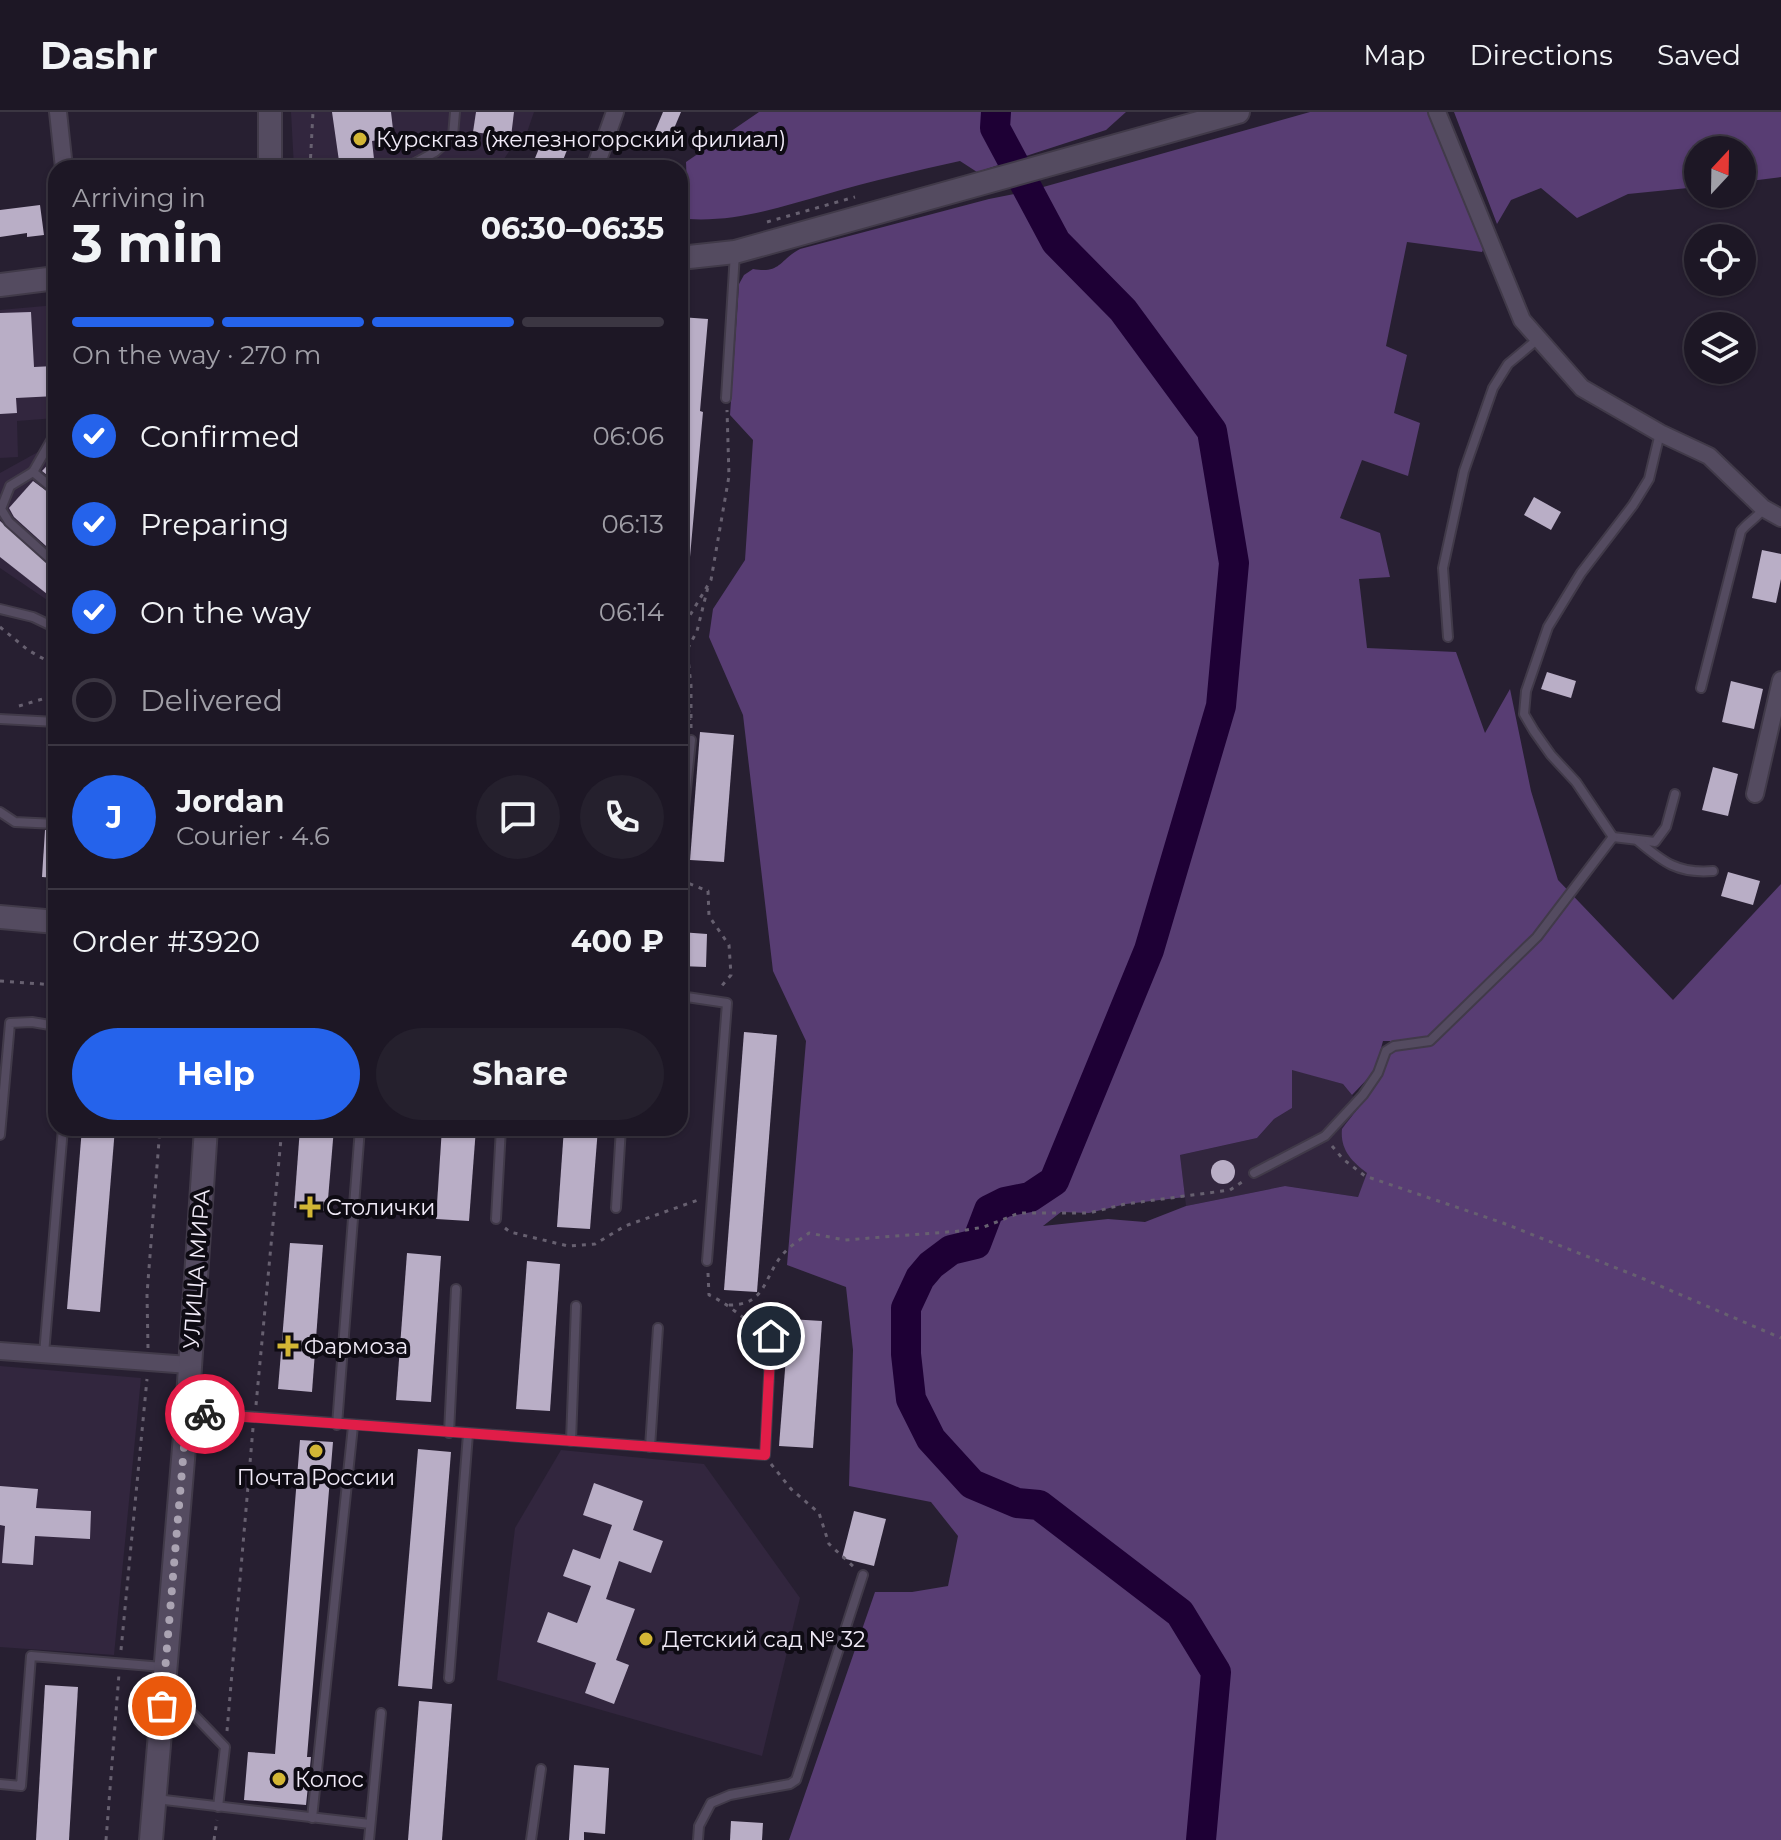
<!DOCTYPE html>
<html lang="en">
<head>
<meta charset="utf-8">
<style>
  body { margin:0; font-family:Montserrat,sans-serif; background:#25202d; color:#f1f3f6; height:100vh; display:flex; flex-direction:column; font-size:30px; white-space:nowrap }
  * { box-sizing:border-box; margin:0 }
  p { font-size:26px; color:#a09fa7 }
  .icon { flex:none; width:44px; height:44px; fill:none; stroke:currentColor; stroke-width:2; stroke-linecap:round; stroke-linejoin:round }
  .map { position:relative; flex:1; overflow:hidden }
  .drawer { position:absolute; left:48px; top:48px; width:640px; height:976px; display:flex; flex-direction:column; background:#1d1725; border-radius:24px; box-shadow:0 2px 6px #0004,0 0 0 2px #3b3642 }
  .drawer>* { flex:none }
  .needle { width:52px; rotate:22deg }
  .buttons { position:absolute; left:1684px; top:24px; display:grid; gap:16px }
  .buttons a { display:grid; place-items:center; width:72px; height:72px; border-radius:50%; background:#1d1725; box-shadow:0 2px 6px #0004,0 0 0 2px #3b3642; font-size:40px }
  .pin { position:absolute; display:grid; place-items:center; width:68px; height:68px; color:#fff; margin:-34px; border:4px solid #fff; border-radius:50%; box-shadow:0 2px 8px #0007 }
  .courier { position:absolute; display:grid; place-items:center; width:80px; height:80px; margin:-40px; border:6px solid #e11d48; border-radius:50%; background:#fff; color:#222; box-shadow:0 2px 10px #0007 }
  .head em { font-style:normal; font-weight:700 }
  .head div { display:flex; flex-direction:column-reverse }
  .head { display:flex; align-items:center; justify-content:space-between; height:136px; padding:0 24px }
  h1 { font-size:52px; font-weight:700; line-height:60px }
  .bar { display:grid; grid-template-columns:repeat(4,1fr); gap:12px 8px; align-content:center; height:96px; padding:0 24px }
  .bar i { height:10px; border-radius:6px; background:#3b3642 }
  .bar .selected { background:#2563eb }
  .bar p { grid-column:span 4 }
  .line { display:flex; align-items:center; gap:20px; padding:0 24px; border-top:2px solid #3b3642 }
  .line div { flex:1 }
  .round { display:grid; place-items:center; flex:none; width:84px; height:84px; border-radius:42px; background:#25202d }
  ol { padding:0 24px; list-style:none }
  li { display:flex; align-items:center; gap:24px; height:88px }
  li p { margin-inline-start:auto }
  li .icon { padding:8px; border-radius:50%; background:#2563eb; color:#fff; stroke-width:4 }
  li:last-child { color:#a09fa7 }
  li i { width:44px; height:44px; border:4px solid #3b3642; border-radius:50% }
  .cta { display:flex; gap:16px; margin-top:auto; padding:16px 24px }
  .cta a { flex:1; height:92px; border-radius:48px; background:#2563eb; color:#fff; font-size:32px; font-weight:700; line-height:92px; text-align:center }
  .cta a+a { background:#25202d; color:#f1f3f6 }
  header { display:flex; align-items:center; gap:48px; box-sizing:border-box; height:112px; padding:0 40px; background:#1d1725; border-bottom:2px solid #3b3642 }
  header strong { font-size:38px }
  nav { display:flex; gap:44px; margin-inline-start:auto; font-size:28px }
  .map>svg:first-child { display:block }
</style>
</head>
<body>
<header>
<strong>Dashr</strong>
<nav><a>Map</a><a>Directions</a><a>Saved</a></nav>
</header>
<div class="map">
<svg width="1781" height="1728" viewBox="0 0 1781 1728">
  <rect width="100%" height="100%" fill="#271f31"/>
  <g fill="#32263e">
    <polygon points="291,0 534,0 522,35 512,35 498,56 294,56"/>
    <polygon points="56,193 56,306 17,309 18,345 0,346 0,198"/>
    <polygon points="56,330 56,494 0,456 0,361"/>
    <polygon points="1292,957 1343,972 1384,1022 1358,1085 1285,1074 1186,1094 1180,1043 1257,1026 1274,1007 1292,996"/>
    <polygon points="0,1254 141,1266 114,1543 0,1535"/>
    <polygon points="561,1338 704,1352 800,1486 762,1644 497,1568 515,1416"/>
  </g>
  <g fill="#583d73" fill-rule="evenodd">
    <path d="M759,0H1126L1106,18L977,60L960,49C915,59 871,69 827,82C780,95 737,110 688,107L686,50Z"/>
    <path d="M1310,0H1435L1488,126L1482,140L1407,130L1386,234L1407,243L1394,301L1420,311L1408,364L1362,348L1340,406L1380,421L1390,465L1359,467L1367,536L1456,540L1485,621L1510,577L1531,679L1558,768L1673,888L1781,772V1728H789L875,1480H912L948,1474L958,1424L931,1390L849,1374L853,1238L846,1175L787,1153L806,929L773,859L743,603L709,525L713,497L745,448L753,328L730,303L739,172L744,163L753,157C781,162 779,148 800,137L989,87L1029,79ZM1383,929H1390C1388,965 1363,989 1342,1017C1340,1037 1351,1049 1367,1061L1358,1085L1285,1074L1186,1094L1145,1110L1108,1107L1043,1114L1061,1100L1089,1101L1126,1092L1185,1085L1180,1043L1257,1026L1274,1007L1292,996V958L1343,972L1352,983L1375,959Z"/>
    <polygon points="1454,0 1781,0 1781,65 1742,70 1742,38 1698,38 1698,75 1628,82 1577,106 1541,76 1511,88 1497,112"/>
  </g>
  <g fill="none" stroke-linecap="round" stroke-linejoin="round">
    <polyline stroke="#1e0035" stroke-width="30" points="996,0 995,16 1056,130 1123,198 1212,319 1234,451 1221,594 1149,838 1054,1069 1030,1085 1005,1090 989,1098 976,1132 951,1138 931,1153 920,1166 906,1196 906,1242 911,1287 931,1327 972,1372 1017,1391 1039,1393 1180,1501 1216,1560 1201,1728"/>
  </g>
  <g fill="#b9aec6">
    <polygon points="332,0 391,0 394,26 372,29 375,56 340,56"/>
    <polygon points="476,0 514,0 511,25 473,20"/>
    <polygon points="663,0 681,0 670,26 655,19"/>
    <polygon points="542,29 567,38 560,56 531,56"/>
    <polygon points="40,93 44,123 27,125 27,121 0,125 0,98"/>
    <polygon points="31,200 34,255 54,254 56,284 16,286 17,301 0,302 0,201"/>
    <polygon points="680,205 708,207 700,299 703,300 690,445 680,445"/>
    <polygon points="56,344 56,370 42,359"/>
    <polygon points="33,369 56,386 56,443 14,405 9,396"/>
    <polygon points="1534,385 1561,400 1551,418 1524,403"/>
    <polygon points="0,409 56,459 56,489 0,445"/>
    <polygon points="1762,438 1781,442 1781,467 1776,491 1752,486"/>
    <polygon points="1547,560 1576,569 1571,586 1541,577"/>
    <polygon points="1731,569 1763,577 1754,617 1722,610"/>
    <polygon points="700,620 734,623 724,750 690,748"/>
    <polygon points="1713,655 1738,662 1728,704 1702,698"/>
    <polygon points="45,718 56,719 56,766 42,765"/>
    <polygon points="1728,760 1760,769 1753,793 1721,784"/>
    <polygon points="680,820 707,822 706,855 680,854"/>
    <polygon points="744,920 777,923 757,1180 724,1178"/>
    <polygon points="82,1016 115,1016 100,1200 67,1197"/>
    <polygon points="300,1016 334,1016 327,1099 294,1096"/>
    <polygon points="442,1016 476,1016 469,1109 436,1107"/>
    <polygon points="564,1016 598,1016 590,1117 557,1115"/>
    <circle cx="1223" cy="1060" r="12"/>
    <polygon points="290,1131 323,1133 312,1280 278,1277"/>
    <polygon points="407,1141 441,1144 431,1290 396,1288"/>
    <polygon points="527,1149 560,1152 550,1299 516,1297"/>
    <polygon points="789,1207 822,1209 813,1336 779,1334"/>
    <polygon points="300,1328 333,1330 307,1645 311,1645 306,1693 244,1688 248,1640 275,1642"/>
    <polygon points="418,1337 451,1340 432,1577 398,1574"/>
    <polygon points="594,1371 643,1389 633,1418 663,1429 651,1461 619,1449 606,1487 635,1497 616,1548 629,1553 614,1592 585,1581 596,1551 537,1530 548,1500 577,1511 591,1474 563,1464 573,1437 600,1447 612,1413 583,1403"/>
    <polygon points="0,1374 38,1377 36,1396 91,1399 90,1427 35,1424 33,1453 2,1451 5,1414 0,1413"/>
    <polygon points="854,1399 886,1407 874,1454 842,1446"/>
    <polygon points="45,1573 78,1575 69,1728 36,1728"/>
    <polygon points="419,1589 452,1592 442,1728 408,1728"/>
    <polygon points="574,1653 609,1656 605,1722 584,1720 584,1728 569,1728"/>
    <polygon points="731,1709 763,1711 762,1728 730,1728"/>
  </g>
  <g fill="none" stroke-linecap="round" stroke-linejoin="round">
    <defs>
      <g id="lane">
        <polyline points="406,56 435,40 453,24 455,0"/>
        <polyline points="726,286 735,141"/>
        <polyline points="33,360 56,320"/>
        <polyline points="56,379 33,360 10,374 1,397 9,410 56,452"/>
        <polyline points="0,497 33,505 56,516"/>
        <polyline points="1448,525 1443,456 1464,359 1493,276 1508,252 1538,227"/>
        <path d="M1701,576L1741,419C1748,410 1757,406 1763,397"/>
        <polyline points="0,607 56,610"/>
        <polyline points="0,700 15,710 56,712"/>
        <polyline points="1613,725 1655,730 1666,715 1675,682"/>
        <path d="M1638,729C1663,750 1678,762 1713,759"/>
        <polyline points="680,736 691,628"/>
        <polyline points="680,884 727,891 707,1149"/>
        <polyline points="0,1023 10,911 32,910 56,914"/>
        <polyline points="1254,1061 1325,1024 1363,983 1378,961 1386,939 1394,934 1430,929 1537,825 1613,725 1576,670 1551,643 1534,619 1524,602 1526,579 1548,515 1581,461 1633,393 1649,367 1660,321"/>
        <polyline points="616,1096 621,1016"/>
        <polyline points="496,1107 501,1016"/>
        <polyline points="44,1242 63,1016"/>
        <polyline points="187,1300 765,1343 771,1224"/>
        <polyline points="337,1313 360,1016"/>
        <polyline points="449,1321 456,1177"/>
        <polyline points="571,1329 576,1194"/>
        <polyline points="650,1335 658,1216"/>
        <polyline points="449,1566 468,1322"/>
        <polyline points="168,1576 225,1635 218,1695"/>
        <polyline points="0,1672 21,1674 31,1544 163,1555"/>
        <polyline points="156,1687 370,1712"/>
        <polyline points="312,1706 353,1314"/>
        <polyline points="369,1728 381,1601"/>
        <polyline points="531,1728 541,1657"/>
        <polyline points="698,1728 699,1714 711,1691 730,1683 790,1672 796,1668 863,1463"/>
      </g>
      <g id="street">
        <polyline points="58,0 64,56"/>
        <polyline points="1437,0 1522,208 1582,276 1660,321 1709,344 1763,396 1781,406"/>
        <polyline points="595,56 615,0"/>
        <polyline points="1755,682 1781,568"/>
        <polyline points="0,1239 189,1253"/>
      </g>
      <g id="secondary">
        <polyline points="270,0 270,56"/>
        <polyline points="680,146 735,140 1238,0"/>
        <polyline points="0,173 56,166"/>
        <polyline points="0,805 56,810"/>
        <polyline points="151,1728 187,1300 206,1016"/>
      </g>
    </defs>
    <use href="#lane" stroke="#413a49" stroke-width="12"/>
    <use href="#street" stroke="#413a49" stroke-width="20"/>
    <use href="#secondary" stroke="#413a49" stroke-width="26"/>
    <g stroke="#676070" stroke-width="3" stroke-dasharray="4 6" stroke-linecap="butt">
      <polyline points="310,56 313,0"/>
      <polyline points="767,110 855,85"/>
      <polyline points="0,515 28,538 56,554"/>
      <polyline points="680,520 711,468 729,364 727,298"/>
      <polyline points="680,568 688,593 690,608"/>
      <polyline points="19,594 56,583"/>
      <polyline points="691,616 691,573 687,538 697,519 708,475"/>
      <polyline points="680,768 708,779 709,804 729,833 731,863 720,876"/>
      <polyline points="0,869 56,873"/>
      <polyline points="1332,1034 1343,1047 1365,1064 1503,1111 1644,1167 1781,1226"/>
      <polyline points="505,1116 510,1120 568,1134 595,1132 625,1114 701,1087"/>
      <path d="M708,1161L709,1183C729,1192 743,1207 761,1218"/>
      <path d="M729,1193C767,1193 763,1165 783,1142C790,1134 801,1127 809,1121L845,1128L960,1119L984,1115L1019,1101H1089L1125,1092L1230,1078L1245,1068"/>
      <polyline points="148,1236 147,1182 160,1016"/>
      <polyline points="256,1293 282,1016"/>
      <polyline points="771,1352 791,1377 819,1401 829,1432 854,1455"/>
      <polyline points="121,1538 147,1267"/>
      <polyline points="227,1619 253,1316"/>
      <polyline points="106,1728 119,1562"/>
      <polyline points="214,1728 217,1708"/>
    </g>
    <use href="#lane" stroke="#544b60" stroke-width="8"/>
    <use href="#street" stroke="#544b60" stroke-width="16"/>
    <use href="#secondary" stroke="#544b60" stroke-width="22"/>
  </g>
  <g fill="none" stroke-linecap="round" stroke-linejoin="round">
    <polyline stroke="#aaa3b2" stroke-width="8" stroke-dasharray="0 14.4" points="162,1594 187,1300 205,1302"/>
    <polyline stroke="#e11d48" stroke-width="10" points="205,1302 765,1343 771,1224"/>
  </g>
  <g fill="#d3b635" stroke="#0e0b13" stroke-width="3">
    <circle cx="360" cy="27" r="8"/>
    <path d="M306 1083h8v8h8v8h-8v8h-8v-8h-8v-8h8z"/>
    <path d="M284 1222h8v8h8v8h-8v8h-8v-8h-8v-8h8z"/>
    <circle cx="316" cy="1339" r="8"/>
    <circle cx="646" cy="1527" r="8"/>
    <circle cx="279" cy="1667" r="8"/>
  </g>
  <g text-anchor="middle" stroke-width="8" stroke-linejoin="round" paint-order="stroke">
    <g font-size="22" fill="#f0eaf7" stroke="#0e0b13" text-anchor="start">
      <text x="376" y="35">Курскгаз (железногорский филиал)</text>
      <text x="326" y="1103">Столички</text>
      <text x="304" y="1242">Фармоза</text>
      <text x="316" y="1373" text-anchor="middle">Почта России</text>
      <text x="662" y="1535">Детский сад № 32</text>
      <text x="295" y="1675">Колос</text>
    </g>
    <g font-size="22" fill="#f0eaf7" stroke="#0e0b13">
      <text transform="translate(196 1157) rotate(-86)" y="8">УЛИЦА МИРА</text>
    </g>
  </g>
</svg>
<div class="buttons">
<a><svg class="needle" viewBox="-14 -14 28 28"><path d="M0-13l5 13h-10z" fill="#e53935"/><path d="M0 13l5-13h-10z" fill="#a09fa7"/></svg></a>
<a><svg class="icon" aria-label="locate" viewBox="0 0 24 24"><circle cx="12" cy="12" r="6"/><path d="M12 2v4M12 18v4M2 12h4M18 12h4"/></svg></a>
<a><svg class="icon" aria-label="layers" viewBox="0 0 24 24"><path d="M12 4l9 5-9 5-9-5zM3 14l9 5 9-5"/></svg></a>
</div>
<div class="pin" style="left:162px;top:1594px;background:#ea580c"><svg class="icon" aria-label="bag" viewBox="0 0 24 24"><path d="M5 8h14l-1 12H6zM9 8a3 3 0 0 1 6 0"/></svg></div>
<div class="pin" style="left:771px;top:1224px;background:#1f2937"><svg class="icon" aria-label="home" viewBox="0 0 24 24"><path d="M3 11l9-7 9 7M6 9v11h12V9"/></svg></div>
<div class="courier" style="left:205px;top:1302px"><svg class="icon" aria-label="bike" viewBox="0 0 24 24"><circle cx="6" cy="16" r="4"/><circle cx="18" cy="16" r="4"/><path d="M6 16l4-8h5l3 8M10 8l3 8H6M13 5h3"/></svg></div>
<section class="drawer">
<div class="head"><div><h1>3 min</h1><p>Arriving in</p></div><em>06:30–06:35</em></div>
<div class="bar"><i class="selected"></i><i class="selected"></i><i class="selected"></i><i></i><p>On the way · 270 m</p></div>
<ol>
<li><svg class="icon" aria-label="check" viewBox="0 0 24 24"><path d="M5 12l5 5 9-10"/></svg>Confirmed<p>06:06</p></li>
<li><svg class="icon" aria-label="check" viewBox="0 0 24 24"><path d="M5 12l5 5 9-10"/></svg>Preparing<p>06:13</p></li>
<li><svg class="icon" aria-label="check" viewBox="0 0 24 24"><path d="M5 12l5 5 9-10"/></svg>On the way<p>06:14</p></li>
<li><i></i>Delivered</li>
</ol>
<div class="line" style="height:144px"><b class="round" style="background:#2563eb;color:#fff">J</b><div><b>Jordan</b><p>Courier · 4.6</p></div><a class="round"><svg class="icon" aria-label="chat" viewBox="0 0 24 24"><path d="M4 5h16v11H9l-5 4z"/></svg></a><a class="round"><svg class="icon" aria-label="phone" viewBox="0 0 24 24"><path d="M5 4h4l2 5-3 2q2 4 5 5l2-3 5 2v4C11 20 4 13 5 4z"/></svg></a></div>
<div class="line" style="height:104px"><div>Order #3920</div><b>400 ₽</b></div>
<div class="cta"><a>Help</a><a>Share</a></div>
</section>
</div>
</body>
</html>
